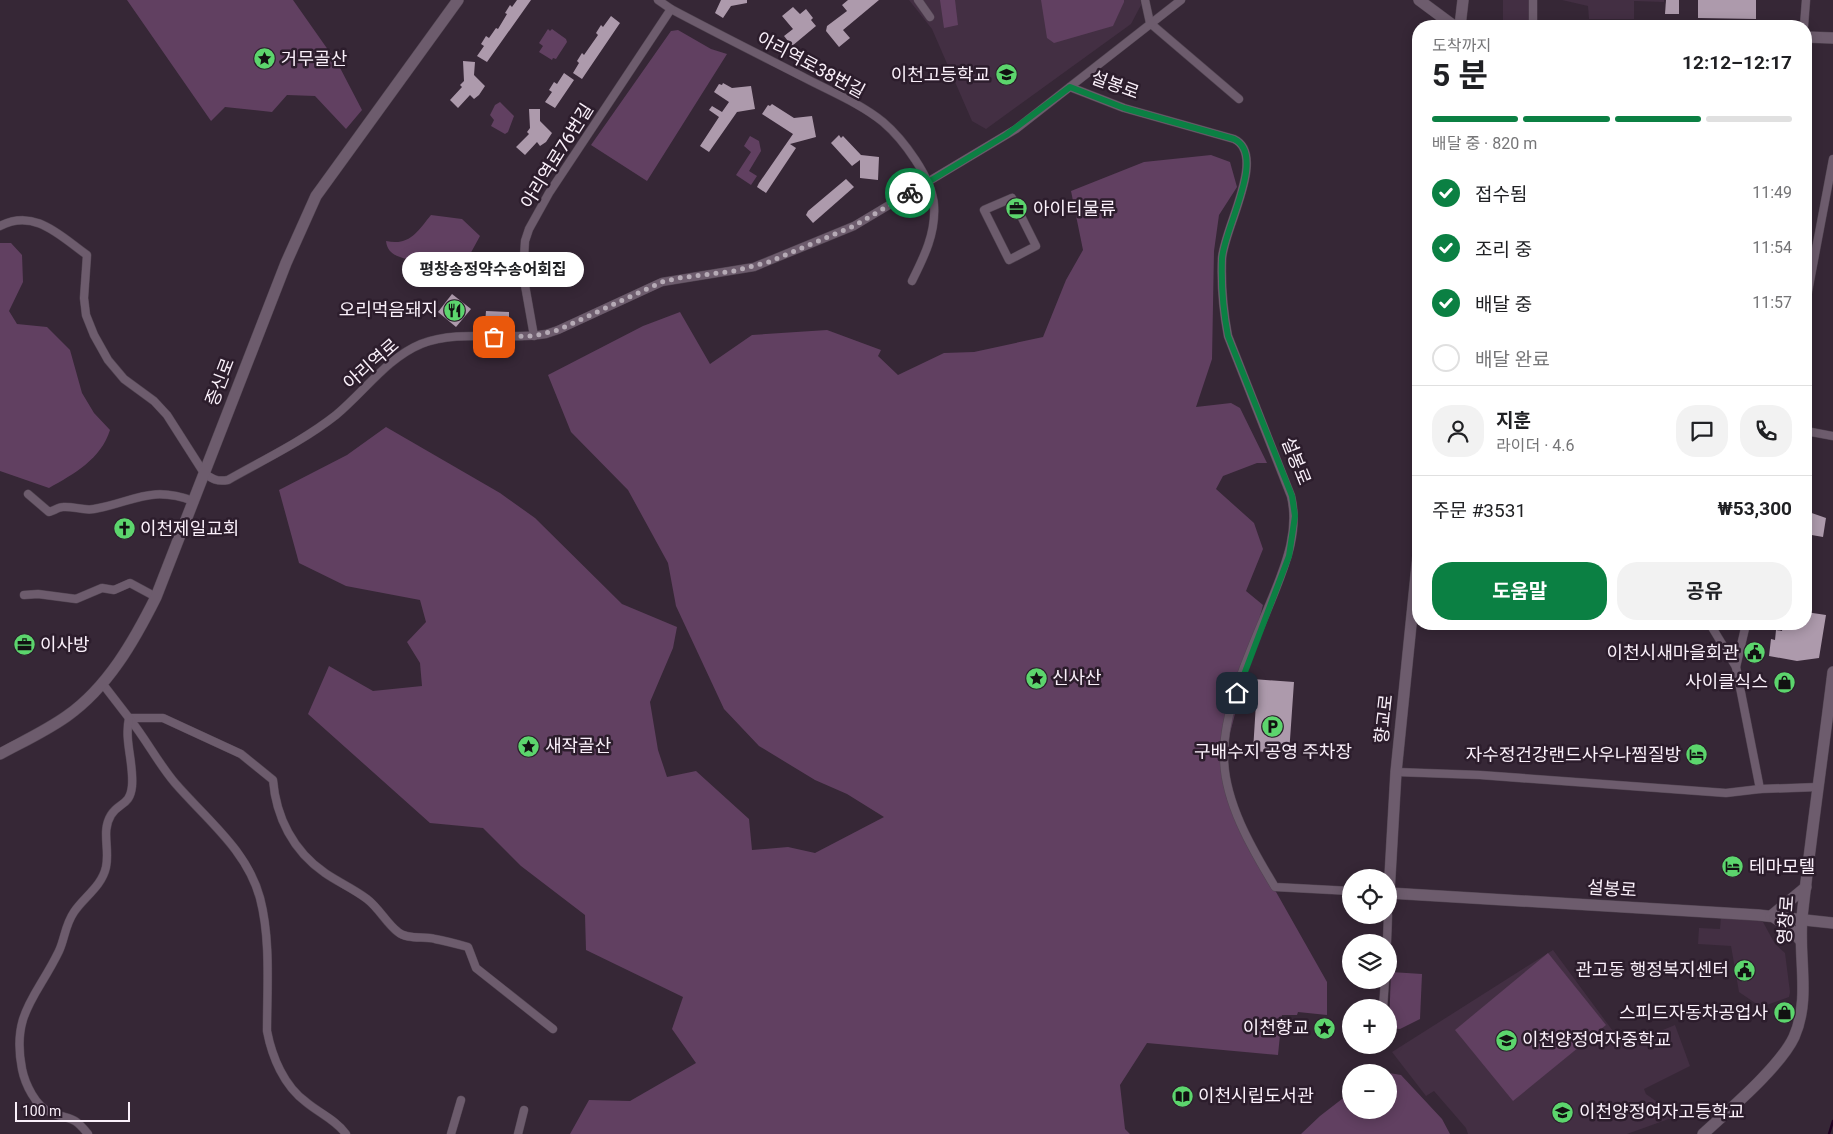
<!DOCTYPE html>
<html lang="ko">
<head>
<meta charset="utf-8">
<style>
  body { margin:0; font-family:Roboto,"Noto Sans KR",sans-serif; background:#f2f2f2; color:#202124; height:100vh; display:flex; flex-direction:column; font-size:19px; white-space:nowrap }
  * { box-sizing:border-box; margin:0 }
  p { font-size:16px; color:#757577 }
  .icon { flex:none; width:28px; height:28px; fill:none; stroke:currentColor; stroke-width:2; stroke-linecap:round; stroke-linejoin:round }
  .map { position:relative; flex:1; overflow:hidden }
  .sheet { position:absolute; left:1412px; top:20px; width:400px; height:610px; display:flex; flex-direction:column; background:#fff; border-radius:20px; box-shadow:0 2px 12px #0003 }
  .sheet>* { flex:none }
  .fabs { position:absolute; left:1342px; top:869px; display:grid; gap:10px }
  .fabs a { display:grid; place-items:center; width:55px; height:55px; border-radius:50%; background:#fff; box-shadow:0 2px 12px #0003; font-size:25px }
  .scale { position:absolute; left:15px; bottom:12px; width:115px; box-sizing:border-box; padding-left:5px; border:2px solid #faf0fa; border-top:0; font-size:14px; line-height:18px; white-space:nowrap; color:#faf0fa; -webkit-text-stroke:4px #2c1d2c; paint-order:stroke }
  .pin { position:absolute; display:grid; place-items:center; width:42px; height:42px; color:#fff; margin:-21px; border-radius:10px; box-shadow:0 2px 8px #0006 }
  .courier { position:absolute; display:grid; place-items:center; width:50px; height:50px; margin:-25px; border:4px solid #0b8043; border-radius:50%; background:#fff; color:#222; box-shadow:0 1px 6px #0007 }
  .bubble { position:absolute; height:35px; border-radius:18px; background:#fff; box-shadow:0 2px 12px #0003; font-size:16px; font-weight:700; line-height:35px; text-align:center }
  .overview em { font-style:normal; font-weight:700 }
  .overview div { display:flex; flex-direction:column-reverse }
  .overview { display:flex; align-items:center; justify-content:space-between; height:85px; padding:0 20px }
  h1 { font-size:32px; font-weight:700; line-height:38px }
  .bar { display:grid; grid-template-columns:repeat(4,1fr); gap:8px 5px; align-content:center; height:60px; padding:0 20px }
  .bar i { height:6px; border-radius:4px; background:#e0e0e0 }
  .bar .current { background:#0b8043 }
  .bar p { grid-column:span 4 }
  .line { display:flex; align-items:center; gap:12px; padding:0 20px; border-top:1px solid #e0e0e0 }
  .line div { flex:1 }
  .round { display:grid; place-items:center; flex:none; width:52px; height:52px; border-radius:20px; background:#f2f2f2 }
  ol { padding:0 20px; list-style:none }
  li { display:flex; align-items:center; gap:15px; height:55px }
  li p { margin-inline-start:auto }
  li .icon { padding:5px; border-radius:50%; background:#0b8043; color:#fff; stroke-width:4 }
  li:last-child { color:#757577 }
  li i { width:28px; height:28px; border:2px solid #e0e0e0; border-radius:50% }
  .button { display:flex; gap:10px; margin-top:auto; padding:10px 20px }
  .button a { flex:1; height:58px; border-radius:20px; background:#0b8043; color:#fff; font-size:20px; font-weight:700; line-height:58px; text-align:center }
  .button a+a { background:#f2f2f2; color:#202124 }
  .map>svg:first-child { display:block }
</style>
</head>
<body>
<div class="map">
<svg width="1833" height="1134" viewBox="0 0 1833 1134">
  <rect width="100%" height="100%" fill="#362736"/>
  <g fill="#432f43">
    <polygon points="909,0 1140,0 1141,5 1131,24 986,129 972,121 932,29"/>
    <rect x="1503" y="0" width="28" height="23"/>
    <polygon points="1562,0 1664,0 1664,2 1634,1 1634,19 1589,19 1588,6"/>
    <polygon points="1721,916 1750,918 1763,922 1775,944 1785,953 1790,992 1789,997 1761,1007 1739,992 1731,946 1698,944 1699,928 1720,929"/>
    <polygon points="1553,950 1624,1046 1675,1025 1690,1066 1644,1089 1646,1094 1677,1116 1627,1134 1468,1134 1466,1128 1434,1091 1426,1096 1392,1052"/>
  </g>
  <g fill="#614061">
    <polygon points="127,0 293,0 338,64 362,110 346,129 315,96 287,95 272,112 225,107 211,121"/>
    <polygon points="940,0 955,0 958,25 944,28"/>
    <polygon points="1041,0 1124,0 1124,2 1113,26 1054,43 1047,38"/>
    <polygon points="548,29 550,31 552,29 566,39 567,42 556,59 553,58 552,60 539,52 543,46 539,43"/>
    <polygon points="678,30 711,49 727,54 647,181 591,145 671,31"/>
    <polygon points="500,102 514,116 508,132 505,134 491,126 494,120 490,115 495,105"/>
    <polygon points="750,136 759,141 761,151 749,171 757,176 751,185 736,175 751,152 744,146"/>
    <polygon points="1211,155 1230,162 1237,187 1219,215 1214,251 1212,359 1196,407 1231,403 1240,408 1267,463 1257,463 1223,476 1216,489 1254,523 1263,549 1246,591 1263,605 1230,733 1225,771 1246,839 1327,982 1327,1015 1298,1012 1297,1015 1282,1015 1278,1055 1147,1043 1120,1085 1125,1129 1130,1134 570,1134 589,1100 630,1101 696,1063 672,1029 683,997 586,950 585,915 521,866 483,828 430,823 308,714 329,666 373,691 422,686 420,663 407,642 426,622 420,600 346,586 299,563 279,490 347,455 386,427 500,493 535,518 622,604 677,627 673,648 650,702 658,750 667,777 696,771 749,819 752,850 788,847 815,853 884,817 847,794 815,780 759,746 724,709 676,606 668,563 628,490 571,432 548,375 643,326 680,312 710,364 752,335 827,330 881,350 878,356 898,375 944,353 974,352 1043,337 1066,280 1083,250 1071,191 1144,162"/>
    <path d="M431,215L462,219L480,236L462,269L468,275L436,278C431,274 426,267 421,264C409,257 388,260 386,241C410,246 417,232 431,215Z"/>
    <path d="M0,243H11L22,255L23,282L9,311L17,324L47,327L70,350L82,393L94,413L110,430C101,459 74,474 49,488L0,471Z"/>
    <polygon points="1548,953 1606,1025 1513,1101 1455,1030"/>
    <polygon points="1391,972 1422,974 1420,1019 1400,1029 1389,1028"/>
    <polygon points="1389,1073 1401,1075 1442,1119 1450,1134 1301,1134 1320,1116 1351,1092 1351,1110 1389,1110"/>
  </g>
  <g fill="none" stroke-linecap="round" stroke-linejoin="round">
    <polyline stroke="#210122" stroke-width="2.5" points="1829,1134 1833,1121"/>
  </g>
  <g fill="#ad9aac">
    <polygon points="517,0 531,0 487,62 477,56 484,46 481,44 486,36 489,38 496,28 498,29 507,14 505,13 510,5 512,7"/>
    <polygon points="721,0 747,0 747,3 731,6 723,18 715,13"/>
    <polygon points="848,0 879,0 843,30 850,38 839,47 826,31 827,26 847,11 842,5"/>
    <polygon points="1666,0 1679,0 1679,14 1665,14"/>
    <polygon points="1698,0 1756,0 1756,19 1698,18"/>
    <polygon points="793,7 800,14 806,9 813,18 811,20 816,26 792,46 784,36 793,29 782,16"/>
    <polygon points="611,16 620,23 582,79 573,73 579,63 577,61 582,53 584,55 598,35 596,33 601,25 603,27"/>
    <polygon points="463,61 475,62 474,75 485,86 479,95 474,99 470,95 458,108 450,100 462,87 460,85 464,81"/>
    <polygon points="564,73 574,80 555,108 545,102 552,92 549,90 554,82 557,84"/>
    <polygon points="723,83 732,88 751,86 755,109 737,112 709,152 700,146 719,117 709,110 712,106 722,112 729,102 714,92 719,84 722,85"/>
    <polygon points="772,104 794,118 812,116 816,137 790,144 796,148 766,193 757,187 759,183 793,134 762,114 768,105 770,106"/>
    <polygon points="529,109 540,109 540,121 552,133 546,142 540,146 537,142 525,155 516,147 529,134 527,132 530,128"/>
    <polygon points="839,135 841,138 843,136 861,155 879,157 878,180 860,178 860,160 852,166 831,143"/>
    <polygon points="846,179 854,187 813,223 806,215 808,211"/>
    <polygon points="452,294 471,309 456,327 438,312"/>
    <polygon points="486,311 509,312 509,319 501,324 485,323"/>
    <polygon points="1806,511 1826,518 1823,537 1806,534"/>
    <polygon points="1806,612 1826,615 1819,658 1797,661 1769,656 1771,639 1775,640 1776,630 1782,631 1783,624 1806,624"/>
    <polygon points="1253,679 1294,682 1289,754 1253,751 1256,703 1251,703"/>
  </g>
  <g fill="none" stroke-linecap="round" stroke-linejoin="round">
    <defs>
      <g id="street">
        <path d="M658,0L671,9C716,33 762,56 807,79C832,92 861,104 883,122C903,139 932,178 934,205C936,233 924,257 912,281"/>
        <polyline points="918,0 930,17"/>
        <polyline points="1145,0 1150,23 1239,99"/>
        <polyline points="1533,0 1533,26"/>
        <polyline points="1804,26 1806,0"/>
        <path d="M1070,87L1124,108L1234,139C1268,155 1223,230 1222,259C1221,285 1223,310 1228,336L1291,496C1299,529 1287,561 1275,591C1256,639 1224,703 1224,754C1223,800 1252,849 1275,887L1351,891"/>
        <polygon points="1012,198 1036,246 1009,260 984,210"/>
        <path d="M0,226C35,208 60,236 87,255L84,298L86,315L94,335L108,360L124,379L154,401L167,415L204,473C212,479 217,482 228,480C265,459 303,441 336,415C364,392 387,358 421,344C460,329 506,341 546,334L558,330L662,282L754,267L854,226L1016,129L1181,0"/>
        <polyline points="1806,302 1833,159"/>
        <polyline points="534,336 523,274 525,241 529,229 549,193 671,9"/>
        <polyline points="1806,431 1833,436"/>
        <path d="M28,494L49,512C53,511 59,507 63,507C74,506 83,511 94,509C134,502 150,485 193,501"/>
        <polyline points="24,595 38,594 76,599 102,588 114,590 130,583 156,597"/>
        <polyline points="1710,624 1736,667 1760,789"/>
        <polyline points="1736,667 1746,624"/>
        <path d="M129,718H163L241,754L273,780C276,817 293,851 325,873C338,882 354,889 367,899C379,908 387,924 398,932C407,940 424,936 435,939C446,941 457,944 468,947L476,968L553,1029"/>
        <path d="M129,718C146,739 158,763 175,783C207,820 247,850 260,898C271,940 267,988 267,1031C272,1057 284,1086 306,1102C319,1113 336,1120 346,1134"/>
        <polyline points="1396,772 1480,775 1726,793 1760,789 1818,787"/>
        <polyline points="1387,942 1388,915"/>
        <polyline points="1383,1008 1385,980"/>
        <path d="M88,1134C72,1114 71,1121 50,1112C36,1107 25,1084 22,1069C11,1013 37,997 59,951C65,938 65,925 74,912C84,897 102,886 106,867C110,849 101,831 111,815C119,802 130,806 132,786C134,763 124,741 129,718L102,683"/>
        <polyline points="451,1134 461,1100"/>
        <polyline points="518,1134 524,1110"/>
      </g>
      <g id="secondary">
        <polyline points="1419,0 1454,26"/>
        <polyline points="1460,26 1463,0"/>
        <polyline points="1806,37 1833,38"/>
        <polyline points="1419,546 1396,772 1389,893 1758,915 1833,923"/>
        <path d="M0,754C22,742 46,731 67,716C108,687 134,641 156,597L286,263L316,196L458,0"/>
        <polyline points="1771,916 1806,887"/>
        <polyline points="1775,918 1789,927 1801,941"/>
        <path d="M1703,1134C1729,1110 1780,1067 1794,1037C1811,999 1798,957 1802,917C1811,835 1823,754 1833,672"/>
      </g>
    </defs>
    <use href="#street" stroke="#524552" stroke-width="9"/>
    <use href="#secondary" stroke="#524552" stroke-width="12"/>
    <use href="#street" stroke="#6d5c6d" stroke-width="8"/>
    <use href="#secondary" stroke="#6d5c6d" stroke-width="11"/>
  </g>
  <g fill="none" stroke-linecap="round" stroke-linejoin="round">
    <polyline stroke="#b5aab5" stroke-width="5" stroke-dasharray="0 9" points="494,337 534,336 558,330 662,282 679,278 734,271 769,262 854,226 910,193"/>
    <path stroke="#0b8043" stroke-width="6" d="M910,193L1006,135L1070,87L1124,108L1234,139C1268,155 1223,230 1222,259C1221,285 1223,310 1228,336L1292,496L1295,516L1289,556L1237,693"/>
  </g>
  <defs>
    <symbol id="sight-disc" viewBox="-11 -11 22 22"><circle r="9.5" fill="#5cd56d" stroke="#2c1d2c"/><path d="M0-6L1.8-2.2L6-1.7L2.9 1.2L3.7 5.4L0 3.3L-3.7 5.4L-2.9 1.2L-6-1.7L-1.8-2.2Z" fill="#111"/></symbol>
    <symbol id="school-disc" viewBox="-11 -11 22 22"><circle r="9.5" fill="#5cd56d" stroke="#2c1d2c"/><path d="M0-5L7-2L0 1L-7-2ZM-4 1L0 2.5L4 1V4Q0 6-4 4Z" fill="#111"/></symbol>
    <symbol id="office-disc" viewBox="-11 -11 22 22"><circle r="9.5" fill="#5cd56d" stroke="#2c1d2c"/><path d="M-6-3h4V-5.5h4V-3h4V5H-6ZM-1-4.5V-3h2v-1.5ZM-6 0V1H6V0Z" fill="#111"/></symbol>
    <symbol id="restaurant-disc" viewBox="-11 -11 22 22"><circle r="9.5" fill="#5cd56d" stroke="#2c1d2c"/><path d="M-5-6h1v4h1v-4h1v4h1v-4h1v5L-1.5 .5V6h-2V.5L-5-1ZM5-6V6H3V1.5H1.5Q1.5-4 5-6Z" fill="#111"/></symbol>
    <symbol id="church-disc" viewBox="-11 -11 22 22"><circle r="9.5" fill="#5cd56d" stroke="#2c1d2c"/><path d="M-1.2-6h2.4v3.5h3.3v2.4h-3.3V6h-2.4V-.1h-3.3v-2.4h3.3Z" fill="#111"/></symbol>
    <symbol id="civic-disc" viewBox="-11 -11 22 22"><circle r="9.5" fill="#5cd56d" stroke="#2c1d2c"/><path d="M-.6-6.5H3V-4.5H.6V-3L4-1V1h2V6H-6V1h2V-1L-.6-3ZM-1.2 2.5V6h2.4V2.5Z" fill="#111"/></symbol>
    <symbol id="shop-disc" viewBox="-11 -11 22 22"><circle r="9.5" fill="#5cd56d" stroke="#2c1d2c"/><path d="M-5-2.5h2.3a2.7 3.5 0 0 1 5.4 0H5L5.5 6h-11ZM-1.5-2.5h3a1.5 2.3 0 0 0-3 0Z" fill="#111"/></symbol>
    <symbol id="parking-disc" viewBox="-11 -11 22 22"><circle r="9.5" fill="#5cd56d" stroke="#2c1d2c"/><path d="M-3.5-5.5H1a3.5 3.5 0 0 1 0 7H-1V5.5H-3.5ZM-1-3.4V-.6H.8a1.4 1.4 0 0 0 0-2.8Z" fill="#111"/></symbol>
    <symbol id="hotel-disc" viewBox="-11 -11 22 22"><circle r="9.5" fill="#5cd56d" stroke="#2c1d2c"/><path d="M-6-4.5h1.5V1H6V5H4.5V3h-9V5H-6ZM-4 0a1.8 1.8 0 1 1 3.6 0ZM.5 0V-2.5h3Q6-2.5 6 0Z" fill="#111"/></symbol>
    <symbol id="library-disc" viewBox="-11 -11 22 22"><circle r="9.5" fill="#5cd56d" stroke="#2c1d2c"/><path d="M-6-4Q-3-5.5-.7-3.5V5Q-3 3-6 4ZM6-4Q3-5.5 .7-3.5V5Q3 3 6 4Z" fill="#111"/></symbol>
  </defs>
  <g fill-rule="evenodd">
    <use href="#sight-disc" x="252" y="46" width="25" height="25"/>
    <use href="#school-disc" x="994" y="62" width="25" height="25"/>
    <use href="#office-disc" x="1004" y="196" width="25" height="25"/>
    <use href="#restaurant-disc" x="442" y="298" width="25" height="25"/>
    <use href="#church-disc" x="112" y="516" width="25" height="25"/>
    <use href="#office-disc" x="12" y="632" width="25" height="25"/>
    <use href="#civic-disc" x="1742" y="640" width="25" height="25"/>
    <use href="#sight-disc" x="1024" y="666" width="25" height="25"/>
    <use href="#shop-disc" x="1772" y="670" width="25" height="25"/>
    <use href="#parking-disc" x="1260" y="714" width="25" height="25"/>
    <use href="#sight-disc" x="516" y="734" width="25" height="25"/>
    <use href="#hotel-disc" x="1684" y="742" width="25" height="25"/>
    <use href="#hotel-disc" x="1720" y="854" width="25" height="25"/>
    <use href="#civic-disc" x="1732" y="958" width="25" height="25"/>
    <use href="#shop-disc" x="1772" y="1000" width="25" height="25"/>
    <use href="#sight-disc" x="1312" y="1016" width="25" height="25"/>
    <use href="#school-disc" x="1494" y="1028" width="25" height="25"/>
    <use href="#library-disc" x="1170" y="1084" width="25" height="25"/>
    <use href="#school-disc" x="1550" y="1100" width="25" height="25"/>
  </g>
  <g text-anchor="middle" stroke-width="5" stroke-linejoin="round" paint-order="stroke">
    <g font-size="18" fill="#faf0fa" stroke="#2c1d2c" text-anchor="start">
      <text x="281" y="65">거무골산</text>
      <text x="990" y="81" text-anchor="end">이천고등학교</text>
      <text x="1033" y="215">아이티물류</text>
      <text x="438" y="316" text-anchor="end">오리먹음돼지</text>
      <text x="140" y="535">이천제일교회</text>
      <text x="40" y="651">이사방</text>
      <text x="1739" y="659" text-anchor="end">이천시새마을회관</text>
      <text x="1052" y="684">신사산</text>
      <text x="1768" y="688" text-anchor="end">사이클식스</text>
      <text x="545" y="752">새작골산</text>
      <text x="1273" y="758" text-anchor="middle">구배수지 공영 주차장</text>
      <text x="1681" y="761" text-anchor="end">자수정건강랜드사우나찜질방</text>
      <text x="1749" y="873">테마모텔</text>
      <text x="1729" y="976" text-anchor="end">관고동 행정복지센터</text>
      <text x="1768" y="1019" text-anchor="end">스피드자동차공업사</text>
      <text x="1309" y="1034" text-anchor="end">이천향교</text>
      <text x="1522" y="1046">이천양정여자중학교</text>
      <text x="1198" y="1102">이천시립도서관</text>
      <text x="1579" y="1118">이천양정여자고등학교</text>
    </g>
    <g font-size="18" fill="#faf0fa" stroke="#2c1d2c">
      <text transform="translate(811 65) rotate(28)" y="6">아리역로38번길</text>
      <text transform="translate(1115 85) rotate(20)" y="6">설봉로</text>
      <text transform="translate(557 156) rotate(-58)" y="6">아리역로76번길</text>
      <text transform="translate(371 364) rotate(-41)" y="6">아리역로</text>
      <text transform="translate(220 382) rotate(-69)" y="6">증신로</text>
      <text transform="translate(1296 461) rotate(68)" y="6">설봉로</text>
      <text transform="translate(1384 719) rotate(-84)" y="6">향교로</text>
      <text transform="translate(1612 889) rotate(4)" y="6">설봉로</text>
      <text transform="translate(1786 920) rotate(-86)" y="6">영창로</text>
    </g>
  </g>
</svg>
<div class="fabs">
<a><svg class="icon" aria-label="locate" viewBox="0 0 24 24"><circle cx="12" cy="12" r="6"/><path d="M12 2v4M12 18v4M2 12h4M18 12h4"/></svg></a>
<a><svg class="icon" aria-label="layers" viewBox="0 0 24 24"><path d="M12 4l9 5-9 5-9-5zM3 14l9 5 9-5"/></svg></a>
<a>+</a>
<a>−</a>
</div>
<div class="scale">100 m</div>
<div class="pin" style="left:494px;top:337px;background:#ea580c"><svg class="icon" aria-label="bag" viewBox="0 0 24 24"><path d="M5 8h14l-1 12H6zM9 8a3 3 0 0 1 6 0"/></svg></div>
<div class="pin" style="left:1237px;top:693px;background:#1f2937"><svg class="icon" aria-label="home" viewBox="0 0 24 24"><path d="M3 11l9-7 9 7M6 9v11h12V9"/></svg></div>
<div class="courier" style="left:910px;top:193px"><svg class="icon" aria-label="bike" viewBox="0 0 24 24"><circle cx="6" cy="16" r="4"/><circle cx="18" cy="16" r="4"/><path d="M6 16l4-8h5l3 8M10 8l3 8H6M13 5h3"/></svg></div>
<div class="bubble" style="left:402px;top:252px;width:182px">평창송정약수송어회집</div>
<section class="sheet">
<div class="overview"><div><h1>5 분</h1><p>도착까지</p></div><em>12:12–12:17</em></div>
<div class="bar"><i class="current"></i><i class="current"></i><i class="current"></i><i></i><p>배달 중 · 820 m</p></div>
<ol>
<li><svg class="icon" aria-label="check" viewBox="0 0 24 24"><path d="M5 12l5 5 9-10"/></svg>접수됨<p>11:49</p></li>
<li><svg class="icon" aria-label="check" viewBox="0 0 24 24"><path d="M5 12l5 5 9-10"/></svg>조리 중<p>11:54</p></li>
<li><svg class="icon" aria-label="check" viewBox="0 0 24 24"><path d="M5 12l5 5 9-10"/></svg>배달 중<p>11:57</p></li>
<li><i></i>배달 완료</li>
</ol>
<div class="line" style="height:90px"><a class="round"><svg class="icon" aria-label="person" viewBox="0 0 24 24"><circle cx="12" cy="8" r="4"/><path d="M4 21q1-7 8-7t8 7"/></svg></a><div><b>지훈</b><p>라이더 · 4.6</p></div><a class="round"><svg class="icon" aria-label="chat" viewBox="0 0 24 24"><path d="M4 5h16v11H9l-5 4z"/></svg></a><a class="round"><svg class="icon" aria-label="phone" viewBox="0 0 24 24"><path d="M5 4h4l2 5-3 2q2 4 5 5l2-3 5 2v4C11 20 4 13 5 4z"/></svg></a></div>
<div class="line" style="height:65px"><div>주문 #3531</div><b>₩53,300</b></div>
<div class="button"><a>도움말</a><a>공유</a></div>
</section>
</div>
</body>
</html>
